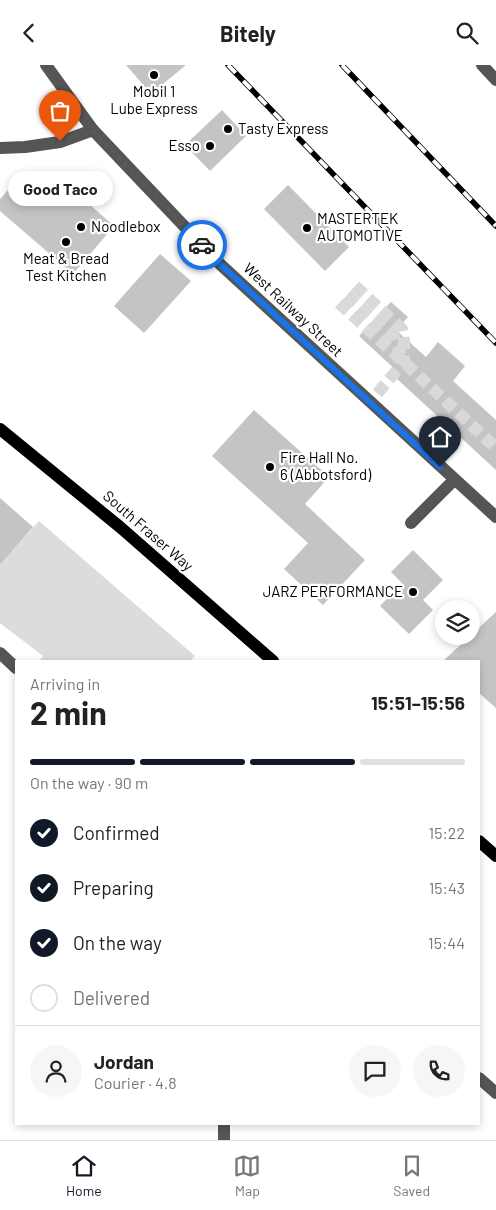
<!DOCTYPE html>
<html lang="en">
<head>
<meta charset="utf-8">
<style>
  body { margin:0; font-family:Barlow,sans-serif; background:#f6f6f6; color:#222; height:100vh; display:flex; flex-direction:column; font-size:19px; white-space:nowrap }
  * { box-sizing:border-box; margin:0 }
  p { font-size:16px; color:#767676 }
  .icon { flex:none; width:28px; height:28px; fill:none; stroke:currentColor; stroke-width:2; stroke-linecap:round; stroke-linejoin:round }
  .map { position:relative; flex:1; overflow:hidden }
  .details { position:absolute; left:15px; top:595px; width:465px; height:465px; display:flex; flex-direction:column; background:#fff; border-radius:0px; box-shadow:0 2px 8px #0003 }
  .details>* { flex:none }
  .controls { position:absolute; left:435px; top:535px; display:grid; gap:10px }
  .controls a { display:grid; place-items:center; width:45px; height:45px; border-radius:50%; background:#fff; box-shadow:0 2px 8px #0003; font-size:25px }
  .pin { position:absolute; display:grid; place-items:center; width:42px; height:42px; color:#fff; margin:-51px -21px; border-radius:50% 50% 50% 0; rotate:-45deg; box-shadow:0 0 5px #0007 }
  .pin .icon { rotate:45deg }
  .courier { position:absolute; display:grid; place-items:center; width:50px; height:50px; margin:-25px; border:4px solid #1a73e8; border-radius:50%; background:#fff; color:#222; box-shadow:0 1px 6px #0007 }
  .bubble { position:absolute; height:35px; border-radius:18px; background:#fff; box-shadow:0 2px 8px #0003; font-size:16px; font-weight:700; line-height:35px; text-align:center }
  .headline em { font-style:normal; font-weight:700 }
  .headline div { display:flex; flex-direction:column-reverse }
  .headline { display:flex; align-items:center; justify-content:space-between; height:85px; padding:0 15px }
  h1 { font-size:32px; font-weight:700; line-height:38px }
  .bar { display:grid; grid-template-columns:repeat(4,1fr); gap:8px 5px; align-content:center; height:60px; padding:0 15px }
  .bar i { height:6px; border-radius:4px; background:#e0e0e0 }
  .bar .selected { background:#111827 }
  .bar p { grid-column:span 4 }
  .line { display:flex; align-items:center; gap:12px; padding:0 15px; border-top:1px solid #e0e0e0 }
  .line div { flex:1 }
  .round { display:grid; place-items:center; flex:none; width:52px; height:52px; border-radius:26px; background:#f6f6f6 }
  ol { padding:0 15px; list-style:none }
  li { display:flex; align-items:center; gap:15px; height:55px }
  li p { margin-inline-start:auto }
  li .icon { padding:5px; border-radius:50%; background:#111827; color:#fff; stroke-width:4 }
  li:last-child { color:#767676 }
  li i { width:28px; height:28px; border:2px solid #e0e0e0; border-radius:50% }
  header { display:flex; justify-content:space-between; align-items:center; height:65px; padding:0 15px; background:#fff; font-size:22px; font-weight:700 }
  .tab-bar { display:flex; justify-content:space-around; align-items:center; height:70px; border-top:1px solid #e0e0e0; background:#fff; font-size:14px; color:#767676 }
  .tab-bar a { display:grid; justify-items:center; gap:2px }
  .tab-bar .selected { color:#111827 }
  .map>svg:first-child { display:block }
</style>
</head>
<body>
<header><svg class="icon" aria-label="back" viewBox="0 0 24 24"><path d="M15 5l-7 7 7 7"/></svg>Bitely<svg class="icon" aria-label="search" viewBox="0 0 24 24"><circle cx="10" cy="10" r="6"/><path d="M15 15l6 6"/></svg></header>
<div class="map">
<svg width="496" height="1075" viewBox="0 0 496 1075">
  <rect width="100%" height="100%" fill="#fff"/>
  <polygon fill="#dcdcdc" points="39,456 195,591 190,596 39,596 43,591 0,558 0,500"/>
  <g fill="#c4c4c4">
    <polygon points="126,0 186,0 151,29"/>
    <polygon points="222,45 246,71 210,106 185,80"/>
    <polygon points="15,117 65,118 114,161 73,209 0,146 0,134"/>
    <polygon points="288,120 349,182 325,206 264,144"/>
    <polygon points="160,189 191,216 144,268 114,241"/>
    <polygon points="391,237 408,252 396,265 426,292 438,277 465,301 453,316 496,355 496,405 396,313 399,308 359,271"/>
    <polygon points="254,345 329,412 305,439 365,495 323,540 284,504 308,478 212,391"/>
    <polygon points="0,433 33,462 0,500"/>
    <polygon points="413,485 443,515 423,535 433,545 409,569 380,541 402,518 391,507"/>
    <polygon points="496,547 496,643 479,628 479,596 443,596"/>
  </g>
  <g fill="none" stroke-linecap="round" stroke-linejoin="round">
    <g stroke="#d9d9d9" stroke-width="12" stroke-dasharray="12 6" stroke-linecap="butt">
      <polyline points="355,221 402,264 404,276 404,297 370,337"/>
      <polyline points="347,230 394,273 401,290"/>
      <polyline points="339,238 407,300 496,383"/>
    </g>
    <g stroke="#555" stroke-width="12">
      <polyline points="46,0 93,65 221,200 496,452"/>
      <polyline points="482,0 496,15"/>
      <polyline points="0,83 25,82 60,77 93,65"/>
      <polyline points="411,458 454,415"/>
      <polyline points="0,588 16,603"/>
      <polyline points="479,1013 496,1028"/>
      <polyline points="224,1059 224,1075"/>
    </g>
    <g stroke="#000" stroke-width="12">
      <polyline points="0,364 120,462 273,596"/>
      <polyline points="479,776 496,791"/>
    </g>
    <defs>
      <g id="rail">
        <polyline points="228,0 496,278"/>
        <polyline points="342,0 496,161"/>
      </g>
    </defs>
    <use href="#rail" stroke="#000" stroke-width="5.5"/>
    <use href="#rail" stroke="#fff" stroke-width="4" stroke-dasharray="11" stroke-linecap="butt"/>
  </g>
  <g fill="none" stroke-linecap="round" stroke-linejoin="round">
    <polyline stroke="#595959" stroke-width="5" stroke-dasharray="0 9" points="60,76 93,66 202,180"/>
    <polyline stroke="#1a73e8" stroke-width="6" points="202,180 221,200 440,402"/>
  </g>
  <g fill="#000" stroke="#fff" stroke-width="2">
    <circle cx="154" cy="10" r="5"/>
    <circle cx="228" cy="64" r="5"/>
    <circle cx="210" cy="81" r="5"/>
    <circle cx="81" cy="162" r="5"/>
    <circle cx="307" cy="163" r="5"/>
    <circle cx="66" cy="177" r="5"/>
    <circle cx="270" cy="402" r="5"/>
    <circle cx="413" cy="527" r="5"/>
  </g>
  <g text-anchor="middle" stroke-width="4.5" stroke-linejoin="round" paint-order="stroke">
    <g font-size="15" fill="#000" stroke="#fff" text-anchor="start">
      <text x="154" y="32" text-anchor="middle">Mobil 1<tspan x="154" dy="17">Lube Express</tspan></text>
      <text x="238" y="69">Tasty Express</text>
      <text x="200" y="86" text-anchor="end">Esso</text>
      <text x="317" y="159">MASTERTEK<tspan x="317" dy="17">AUTOMOTIVE</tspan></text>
      <text x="91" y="167">Noodlebox</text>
      <text x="66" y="199" text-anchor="middle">Meat &amp; Bread<tspan x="66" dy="17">Test Kitchen</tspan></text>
      <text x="280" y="398">Fire Hall No.<tspan x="280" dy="17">6 (Abbotsford)</tspan></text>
      <text x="403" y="532" text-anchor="end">JARZ PERFORMANCE</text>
    </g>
    <g font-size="15" fill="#000" stroke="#fff">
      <text transform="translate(293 245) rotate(43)" y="5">West Railway Street</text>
      <text transform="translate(148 466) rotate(41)" y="5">South Fraser Way</text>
    </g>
  </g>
</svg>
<div class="controls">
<a><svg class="icon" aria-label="layers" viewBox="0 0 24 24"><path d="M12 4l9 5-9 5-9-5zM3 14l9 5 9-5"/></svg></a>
</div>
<div class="pin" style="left:60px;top:76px;background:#ea580c"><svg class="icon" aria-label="bag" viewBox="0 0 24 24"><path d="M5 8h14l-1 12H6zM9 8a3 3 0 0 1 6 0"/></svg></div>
<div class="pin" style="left:440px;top:402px;background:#1f2937"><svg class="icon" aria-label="home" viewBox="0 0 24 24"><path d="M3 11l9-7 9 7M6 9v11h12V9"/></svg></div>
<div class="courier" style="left:202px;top:180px"><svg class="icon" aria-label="car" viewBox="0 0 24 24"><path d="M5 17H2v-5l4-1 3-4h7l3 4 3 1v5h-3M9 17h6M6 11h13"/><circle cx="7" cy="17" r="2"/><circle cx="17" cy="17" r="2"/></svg></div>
<div class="bubble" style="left:8px;top:106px;width:105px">Good Taco</div>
<section class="details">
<div class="headline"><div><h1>2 min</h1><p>Arriving in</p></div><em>15:51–15:56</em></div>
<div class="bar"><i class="selected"></i><i class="selected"></i><i class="selected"></i><i></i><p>On the way · 90 m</p></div>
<ol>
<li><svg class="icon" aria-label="check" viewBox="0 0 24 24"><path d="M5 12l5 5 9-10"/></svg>Confirmed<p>15:22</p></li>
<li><svg class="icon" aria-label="check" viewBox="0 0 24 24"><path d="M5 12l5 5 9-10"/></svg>Preparing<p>15:43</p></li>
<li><svg class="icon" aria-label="check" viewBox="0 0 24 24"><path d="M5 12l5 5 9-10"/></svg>On the way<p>15:44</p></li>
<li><i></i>Delivered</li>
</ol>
<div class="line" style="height:90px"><a class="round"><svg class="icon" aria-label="person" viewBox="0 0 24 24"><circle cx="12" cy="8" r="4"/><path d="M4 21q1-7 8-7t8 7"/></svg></a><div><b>Jordan</b><p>Courier · 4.8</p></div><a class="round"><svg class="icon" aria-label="chat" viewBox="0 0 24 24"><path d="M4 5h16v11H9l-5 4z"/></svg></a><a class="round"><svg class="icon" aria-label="phone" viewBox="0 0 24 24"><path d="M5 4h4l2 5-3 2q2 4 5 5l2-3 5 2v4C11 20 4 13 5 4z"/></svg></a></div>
</section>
</div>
<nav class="tab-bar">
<a class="selected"><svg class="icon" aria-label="home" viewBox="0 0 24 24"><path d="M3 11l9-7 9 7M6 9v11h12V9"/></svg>Home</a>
<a><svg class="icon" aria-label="map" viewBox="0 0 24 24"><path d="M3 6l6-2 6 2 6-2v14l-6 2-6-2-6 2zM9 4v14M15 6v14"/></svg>Map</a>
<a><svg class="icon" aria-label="saved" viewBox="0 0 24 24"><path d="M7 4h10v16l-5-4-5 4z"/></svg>Saved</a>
</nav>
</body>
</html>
